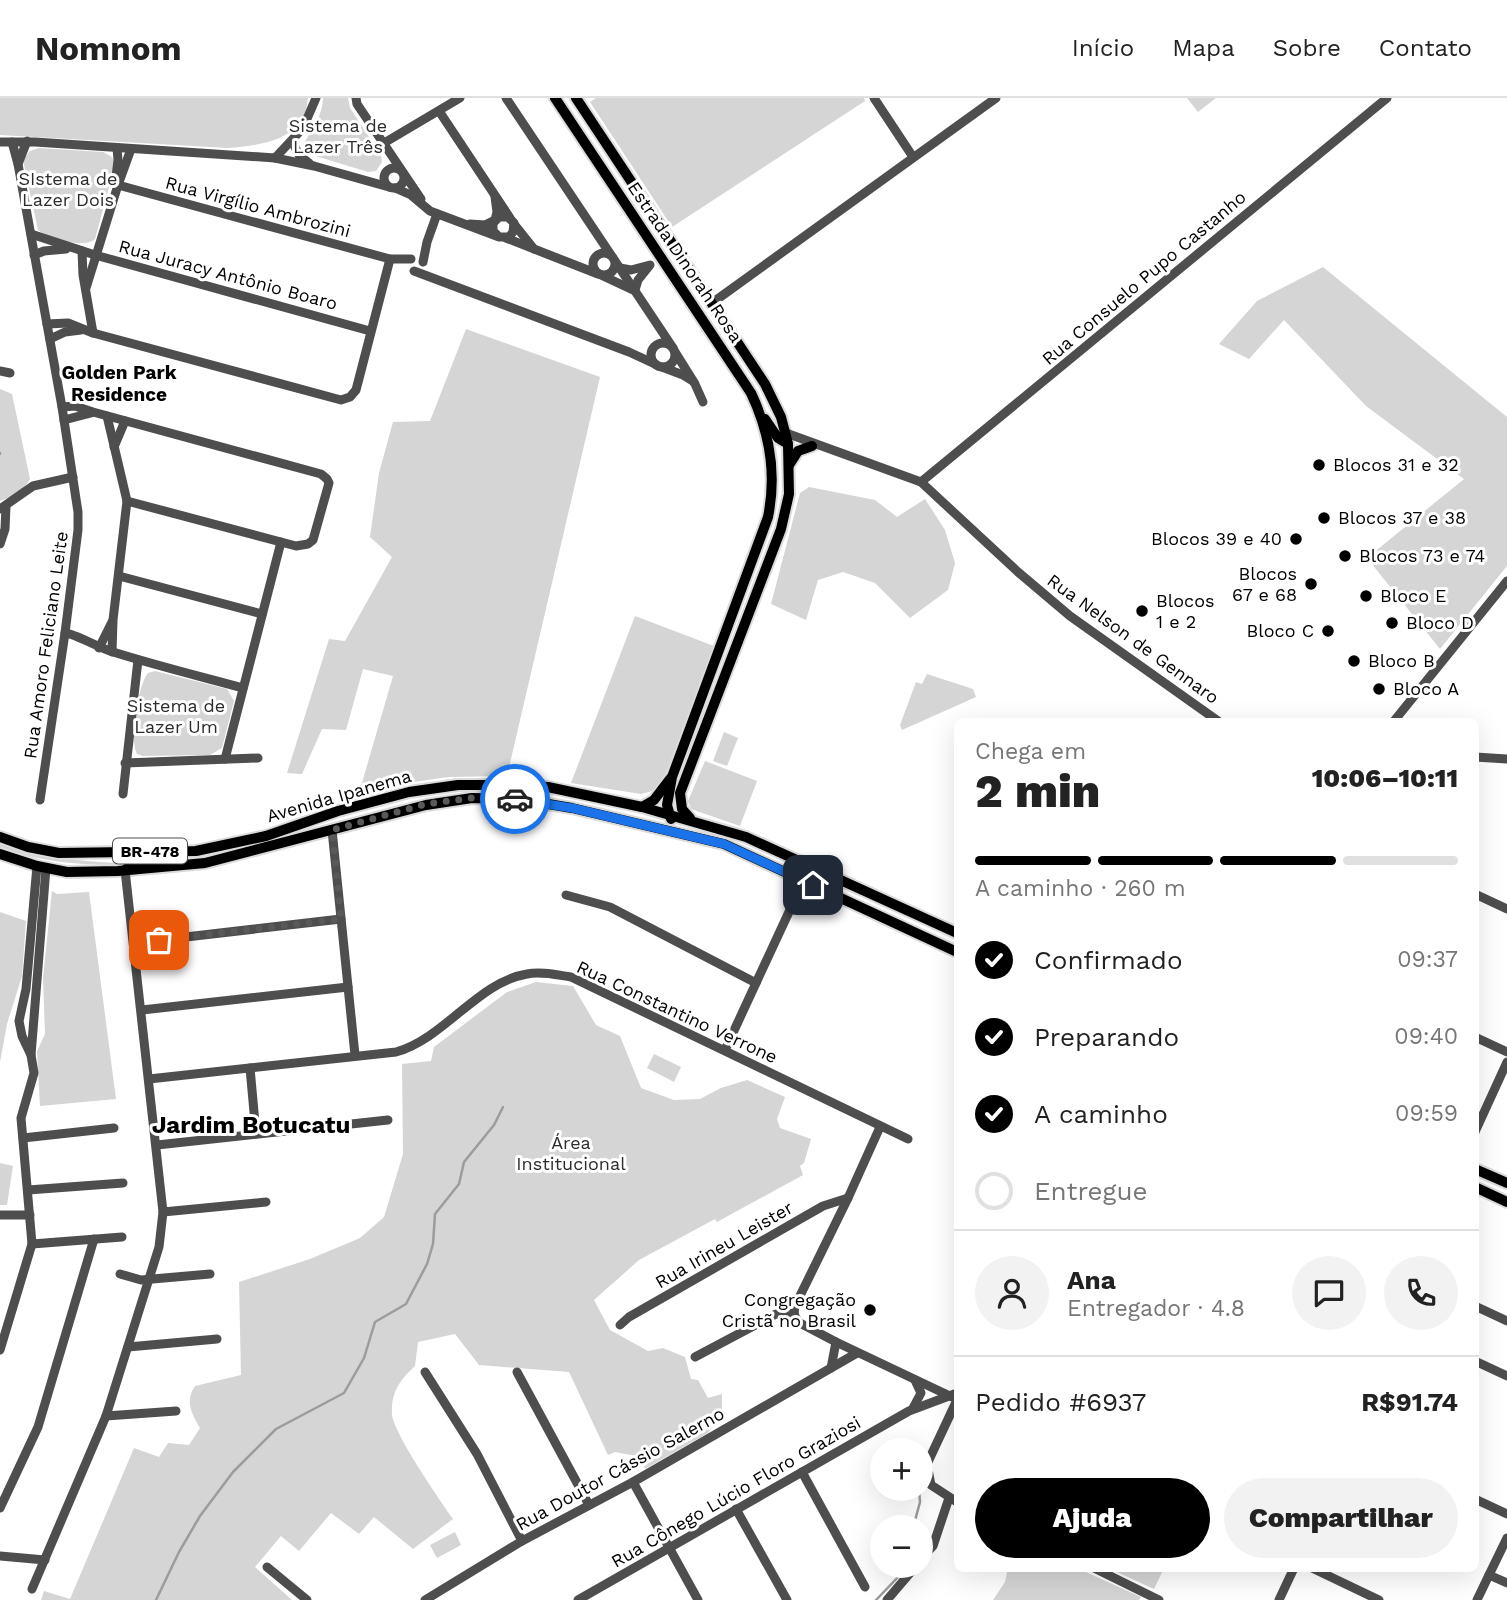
<!DOCTYPE html>
<html lang="pt">
<head>
<meta charset="utf-8">
<style>
  body { margin:0; font-family:"Work Sans",sans-serif; background:#f2f2f2; color:#222; height:100vh; display:flex; flex-direction:column; font-size:26px; white-space:nowrap }
  * { box-sizing:border-box; margin:0 }
  p { font-size:23px; color:#767676 }
  .icon { flex:none; width:38px; height:38px; fill:none; stroke:currentColor; stroke-width:2; stroke-linecap:round; stroke-linejoin:round }
  .map { position:relative; flex:1; overflow:hidden }
  .drawer { position:absolute; left:954px; top:620px; width:525px; height:854px; display:flex; flex-direction:column; background:#fff; border-radius:10px; box-shadow:0 7px 28px #0002 }
  .drawer>* { flex:none }
  .buttons { position:absolute; left:870px; top:1340px; display:grid; gap:14px }
  .buttons a { display:grid; place-items:center; width:63px; height:63px; border-radius:50%; background:#fff; box-shadow:0 7px 28px #0002; font-size:35px }
  .pin { position:absolute; display:grid; place-items:center; width:60px; height:60px; color:#fff; margin:-30px; border-radius:14px; box-shadow:0 4px 10px #0006 }
  .courier { position:absolute; display:grid; place-items:center; width:70px; height:70px; margin:-35px; border:5px solid #1a73e8; border-radius:50%; background:#fff; color:#222; box-shadow:0 2px 9px #0007 }
  .overview em { font-style:normal; font-weight:800 }
  .overview div { display:flex; flex-direction:column-reverse }
  .overview { display:flex; align-items:center; justify-content:space-between; height:119px; padding:0 21px }
  h1 { font-size:46px; font-weight:800; line-height:52px }
  .bar { display:grid; grid-template-columns:repeat(4,1fr); gap:10px 7px; align-content:center; height:84px; padding:0 21px }
  .bar i { height:9px; border-radius:5px; background:#e0e0e0 }
  .bar .current { background:#000 }
  .bar p { grid-column:span 4 }
  .line { display:flex; align-items:center; gap:18px; padding:0 21px; border-top:2px solid #e0e0e0 }
  .line div { flex:1 }
  .round { display:grid; place-items:center; flex:none; width:74px; height:74px; border-radius:37px; background:#f2f2f2 }
  ol { padding:0 21px; list-style:none }
  li { display:flex; align-items:center; gap:21px; height:77px }
  li p { margin-inline-start:auto }
  li .icon { padding:7px; border-radius:50%; background:#000; color:#fff; stroke-width:4 }
  li:last-child { color:#767676 }
  li i { width:38px; height:38px; border:4px solid #e0e0e0; border-radius:50% }
  .button { display:flex; gap:14px; margin-top:auto; padding:14px 21px }
  .button a { flex:1; height:80px; border-radius:42px; background:#000; color:#fff; font-size:28px; font-weight:800; line-height:80px; text-align:center }
  .button a+a { background:#f2f2f2; color:#222 }
  header { display:flex; align-items:center; gap:42px; box-sizing:border-box; height:98px; padding:0 35px; background:#fff; border-bottom:2px solid #e0e0e0 }
  header strong { font-size:33px }
  nav { display:flex; gap:38px; margin-inline-start:auto; font-size:24px }
  .map>svg:first-child { display:block }
</style>
</head>
<body>
<header>
<strong>Nomnom</strong>
<nav><a>Início</a><a>Mapa</a><a>Sobre</a><a>Contato</a></nav>
</header>
<div class="map">
<svg width="1507" height="1502" viewBox="0 0 1507 1502">
  <rect width="100%" height="100%" fill="#fff"/>
  <g fill="#d5d5d5">
    <path d="M0,0H308C304,43 262,47 228,50L0,37Z"/>
    <path d="M323,0H348L350,10L381,57L382,64L376,73L368,74L306,55L304,45C312,32 323,16 323,0Z"/>
    <polygon points="596,0 864,0 865,3 672,129 590,4"/>
    <polygon points="1187,0 1216,0 1198,14"/>
    <path d="M39,50L103,54L112,59L115,67L95,141C84,151 50,141 38,132L23,62L30,53Z"/>
    <polygon points="1323,169 1507,319 1507,468 1440,551 1367,460 1464,381 1366,308 1284,222 1249,261 1219,246 1257,203"/>
    <polygon points="466,231 600,279 507,678 449,679 413,684 357,702 393,578 363,571 346,632 322,631 302,676 287,675 329,541 345,543 392,459 370,439 379,375 393,324 430,323"/>
    <path d="M0,291L12,296L30,381C24,392 12,399 0,403Z"/>
    <polygon points="809,389 875,402 897,419 925,401 945,432 955,465 948,492 910,520 875,485 843,474 818,482 806,522 771,506 800,395"/>
    <polygon points="635,518 714,548 665,678 652,693 641,696 571,685"/>
    <path d="M155,573L227,591L234,603L222,650L210,657L143,658L137,656C129,643 138,586 148,575Z"/>
    <polygon points="927,576 973,591 976,599 902,632 900,627 916,584 922,586"/>
    <polygon points="724,634 738,640 727,668 713,663"/>
    <polygon points="705,663 757,683 740,728 691,711 688,703"/>
    <path d="M0,745C38,759 77,763 118,765L116,767C75,767 39,763 0,750Z"/>
    <polygon points="52,793 57,796 89,794 116,1001 40,1008 37,953 45,936 43,880"/>
    <polygon points="0,814 26,823 22,878 7,926 0,964"/>
    <path d="M536,884L573,888L596,927L620,938L641,990L674,1002L700,1001L721,990L747,982L785,999L777,1021L780,1030L811,1041L804,1065L800,1068L803,1077L717,1124L715,1121L639,1162L594,1202L610,1232L648,1253L663,1250L685,1259L691,1281L698,1282L708,1300L722,1296V1318L708,1335L645,1371L641,1359L615,1354L608,1357L569,1274L479,1267L455,1236L418,1244L415,1268C400,1282 391,1294 392,1316C393,1335 440,1402 453,1421L413,1451L374,1419L359,1436L331,1415L299,1453L281,1438L255,1469L292,1502H41L44,1493L70,1501L134,1350L159,1359L168,1345L189,1347L200,1330C191,1315 185,1303 195,1288L241,1277L239,1184L310,1161L360,1140L384,1119L403,1056L402,966L431,963L434,949L507,894Z"/>
    <polygon points="654,956 681,969 674,984 647,970"/>
    <polygon points="0,1065 13,1068 7,1107 0,1107"/>
    <polygon points="455,1434 461,1447 437,1460 430,1447"/>
    <polygon points="1008,1470 1077,1470 1141,1499 1139,1502 993,1502 1005,1484"/>
    <polygon points="1108,1470 1164,1470 1154,1491"/>
  </g>
  <g fill="none" stroke-linecap="round" stroke-linejoin="round">
    <g stroke="#9c9c9c" stroke-width="2.5">
      <polyline points="0,355 0,356"/>
      <polyline points="913,1430 920,1404 919,1391"/>
      <polyline points="156,1502 179,1454 200,1418 233,1374 276,1331 344,1295 364,1260 375,1224 406,1206 427,1166 433,1146 435,1116 459,1086 464,1064 494,1027 503,1009"/>
      <polyline points="876,1502 900,1477 902,1468"/>
    </g>
    <defs>
      <g id="major">
        <path d="M555,0L751,295C770,335 777,375 768,419L672,679L667,707L671,721"/>
        <polyline points="576,0 765,286 781,319 788,346 789,396 781,431 680,695 682,711 690,720"/>
        <polyline points="765,321 778,340 788,346"/>
        <polyline points="789,367 798,353 812,348"/>
        <polyline points="642,709 654,702 670,681"/>
        <polyline points="0,739 28,749 59,755 196,753 266,738 338,713 409,694 458,687 513,687 548,689 642,709 746,739 957,835"/>
        <polyline points="0,756 37,768 67,774 118,773 205,765 426,707 472,700 518,701 572,710 724,746 957,854"/>
        <polyline points="125,772 136,763 164,759"/>
        <polyline points="1475,1071 1507,1085"/>
        <polyline points="1475,1089 1507,1104"/>
      </g>
    </defs>
    <use href="#major" stroke="#dbdbdb" stroke-width="14"/>
    <g stroke="#4e4e4e" stroke-width="9">
      <polyline points="356,0 357,6 421,101"/>
      <polyline points="506,0 611,157"/>
      <polyline points="874,0 913,59"/>
      <polyline points="439,13 510,120"/>
      <polyline points="292,43 299,57 309,65"/>
      <polyline points="0,44 35,44 275,60 303,30 316,0"/>
      <polyline points="12,44 18,66 62,309 78,414 78,432 65,535 40,702"/>
      <polyline points="384,45 460,0"/>
      <polyline points="275,60 314,68 389,89"/>
      <polyline points="18,66 27,43"/>
      <circle cx="394" cy="80" r="10"/>
      <polyline points="116,79 118,62 117,50"/>
      <polyline points="118,87 390,161 411,161"/>
      <polyline points="395,90 411,97 430,113 499,139 509,139 513,134 514,125 508,119 499,119 493,125 493,133 499,139"/>
      <polyline points="470,126 485,127 495,122 497,114 495,99"/>
      <polyline points="514,126 534,151"/>
      <polyline points="31,136 95,157 370,233"/>
      <polyline points="506,140 598,176"/>
      <polyline points="82,153 83,177 93,235"/>
      <circle cx="604" cy="166" r="11"/>
      <polyline points="34,157 44,153 66,151"/>
      <polyline points="615,163 673,250"/>
      <polyline points="423,164 427,144 437,116"/>
      <polyline points="620,170 631,172 650,167 638,182 635,192"/>
      <polyline points="414,173 629,254 657,267"/>
      <polyline points="601,177 633,192"/>
      <polyline points="86,190 118,87 131,51"/>
      <polyline points="712,205 996,0"/>
      <polyline points="47,226 68,225 93,235 341,302 350,299 356,292 390,161"/>
      <polyline points="50,241 65,234 81,232"/>
      <circle cx="663" cy="257" r="12"/>
      <polyline points="675,254 695,286 703,304"/>
      <polyline points="662,269 683,277 691,282"/>
      <polyline points="0,273 10,275"/>
      <polyline points="62,309 75,308 93,314 321,376 327,381 329,385 313,442 308,446 296,448 127,403"/>
      <polyline points="107,318 127,403 113,522 112,554"/>
      <polyline points="64,322 91,315"/>
      <polyline points="786,335 921,384 1018,474 1070,518 1218,623"/>
      <polyline points="114,349 125,323"/>
      <polyline points="921,384 1387,0"/>
      <polyline points="0,411 33,388 73,379"/>
      <polyline points="0,446 5,431 6,408"/>
      <polyline points="119,478 262,516"/>
      <path d="M65,535C76,536 97,549 110,553C154,567 199,578 243,590"/>
      <polyline points="99,550 112,524"/>
      <polyline points="1394,623 1507,483"/>
      <polyline points="1475,659 1507,661"/>
      <polyline points="225,661 281,444"/>
      <polyline points="125,665 258,660"/>
      <polyline points="123,696 138,562"/>
      <polyline points="332,732 355,957"/>
      <polyline points="1475,796 1507,811"/>
      <polyline points="566,797 610,809 756,885"/>
      <polyline points="134,845 341,821"/>
      <polyline points="142,912 348,889"/>
      <polyline points="1475,939 1507,954"/>
      <polyline points="725,952 794,803 803,793 813,787"/>
      <polyline points="31,957 46,770"/>
      <polyline points="250,970 256,1036"/>
      <path d="M149,981L396,954C445,940 478,884 527,876C541,873 557,877 571,879L908,1041"/>
      <polyline points="1475,1034 1507,964"/>
      <polyline points="23,1040 114,1030"/>
      <polyline points="157,1047 388,1022"/>
      <polyline points="28,1092 123,1085"/>
      <polyline points="163,1114 266,1104"/>
      <polyline points="0,1117 30,1117"/>
      <polyline points="32,1146 122,1139"/>
      <polyline points="120,1176 141,1182 210,1176"/>
      <polyline points="1475,1208 1507,1223"/>
      <polyline points="794,1216 795,1208 848,1100 880,1029"/>
      <polyline points="794,1216 798,1224 836,1244 952,1299"/>
      <polyline points="620,1227 629,1219 823,1108 848,1100"/>
      <polyline points="128,1249 217,1241"/>
      <polyline points="0,1252 32,1146 21,1020 34,975 31,957 22,938 19,923 26,891 37,768"/>
      <polyline points="695,1259 776,1216 794,1216"/>
      <polyline points="1475,1263 1507,1278"/>
      <polyline points="831,1270 836,1244"/>
      <polyline points="425,1274 477,1356 522,1443"/>
      <polyline points="517,1274 589,1407"/>
      <polyline points="957,1302 927,1366 931,1387 957,1404"/>
      <polyline points="913,1310 921,1295 915,1282"/>
      <polyline points="106,1318 176,1313"/>
      <polyline points="802,1374 865,1489"/>
      <polyline points="633,1384 698,1502"/>
      <polyline points="1475,1401 1507,1416"/>
      <polyline points="0,1410 38,1329 94,1141"/>
      <polyline points="736,1411 787,1502"/>
      <polyline points="0,1458 45,1462"/>
      <polyline points="920,1462 933,1448 949,1400"/>
      <polyline points="267,1469 307,1502"/>
      <polyline points="1094,1470 1159,1502"/>
      <polyline points="1312,1470 1379,1502"/>
      <polyline points="1489,1477 1507,1440"/>
      <polyline points="32,1491 106,1318 159,1149 163,1114 125,772"/>
      <polyline points="425,1502 522,1443 633,1384 857,1255"/>
      <polyline points="578,1502 909,1313 957,1295"/>
      <polyline points="887,1502 916,1468"/>
      <polyline points="1279,1502 1294,1470"/>
      <polyline points="1477,1502 1489,1477 1507,1485"/>
    </g>
    <use href="#major" stroke="#000" stroke-width="10"/>
  </g>
  <g fill="none" stroke-linecap="round" stroke-linejoin="round">
    <polyline stroke="#595959" stroke-width="7" stroke-dasharray="0 12.6" points="159,842 341,821 332,732 426,706 472,700 515,701"/>
    <polyline stroke="#1a73e8" stroke-width="9" points="515,701 572,710 724,746 813,787"/>
  </g>
  <g fill="#000" stroke="#fff" stroke-width="2.5">
    <circle cx="1319" cy="367" r="7"/>
    <circle cx="1324" cy="420" r="7"/>
    <circle cx="1296" cy="441" r="7"/>
    <circle cx="1345" cy="458" r="7"/>
    <circle cx="1311" cy="486" r="7"/>
    <circle cx="1366" cy="498" r="7"/>
    <circle cx="1142" cy="513" r="7"/>
    <circle cx="1392" cy="525" r="7"/>
    <circle cx="1328" cy="533" r="7"/>
    <circle cx="1354" cy="563" r="7"/>
    <circle cx="1379" cy="591" r="7"/>
    <circle cx="870" cy="1212" r="7"/>
  </g>
  <g text-anchor="middle" stroke-width="6" stroke-linejoin="round" paint-order="stroke">
    <rect fill="#fff" stroke="#4c4c4c" stroke-width="2" x="113" y="740.5" width="74" height="25" rx="5"/>
    <g font-size="16" font-weight="bold" fill="#000">
      <text x="150" y="759">BR-478</text>
    </g>
    <g font-size="18" fill="#2c2c2c" stroke="#fff">
      <text x="338" y="34">Sistema de<tspan x="338" dy="21">Lazer Três</tspan></text>
      <text x="68" y="87">SIstema de<tspan x="68" dy="21">Lazer Dois</tspan></text>
      <text x="176" y="614">Sistema de<tspan x="176" dy="21">Lazer Um</tspan></text>
      <text x="571" y="1051">Área<tspan x="571" dy="21">Institucional</tspan></text>
    </g>
    <g font-size="18" fill="#000" stroke="#fff">
      <text transform="translate(258 109) rotate(15)" y="6">Rua Virgílio Ambrozini</text>
      <text transform="translate(685 164) rotate(56)" y="6">Estrada Dinorah Rosa</text>
      <text transform="translate(228 177) rotate(15)" y="6">Rua Juracy Antônio Boaro</text>
      <text transform="translate(1144 180) rotate(-40)" y="6">Rua Consuelo Pupo Castanho</text>
      <text transform="translate(1133 541) rotate(36)" y="6">Rua Nelson de Gennaro</text>
      <text transform="translate(46 547) rotate(-82)" y="6">Rua Amoro Feliciano Leite</text>
      <text transform="translate(339 698) rotate(-16)" y="6">Avenida Ipanema</text>
      <text transform="translate(677 914) rotate(25)" y="6">Rua Constantino Verrone</text>
      <text transform="translate(724 1147) rotate(-30)" y="6">Rua Irineu Leister</text>
      <text transform="translate(620 1371) rotate(-29)" y="6">Rua Doutor Cássio Salerno</text>
      <text transform="translate(736 1394) rotate(-30)" y="6">Rua Cônego Lúcio Floro Graziosi</text>
    </g>
    <g font-size="18" fill="#000" stroke="#fff" text-anchor="start">
      <text x="1333" y="373">Blocos 31 e 32</text>
      <text x="1338" y="426">Blocos 37 e 38</text>
      <text x="1282" y="447" text-anchor="end">Blocos 39 e 40</text>
      <text x="1359" y="464">Blocos 73 e 74</text>
      <text x="1297" y="482" text-anchor="end">Blocos<tspan x="1297" dy="21">67 e 68</tspan></text>
      <text x="1380" y="504">Bloco E</text>
      <text x="1156" y="509">Blocos<tspan x="1156" dy="21">1 e 2</tspan></text>
      <text x="1406" y="531">Bloco D</text>
      <text x="1314" y="539" text-anchor="end">Bloco C</text>
      <text x="1368" y="569">Bloco B</text>
      <text x="1393" y="597">Bloco A</text>
      <text x="856" y="1208" text-anchor="end">Congregação<tspan x="856" dy="21">Cristã no Brasil</tspan></text>
    </g>
    <g font-size="19" font-weight="bold" fill="#000" stroke="#fff">
      <text x="119" y="281">Golden Park<tspan x="119" dy="22">Residence</tspan></text>
    </g>
    <g font-size="24" font-weight="bold" fill="#000" stroke="#fff">
      <text x="251" y="1035">Jardim Botucatu</text>
    </g>
  </g>
</svg>
<div class="buttons">
<a>+</a>
<a>−</a>
</div>
<div class="pin" style="left:159px;top:842px;background:#ea580c"><svg class="icon" aria-label="bag" viewBox="0 0 24 24"><path d="M5 8h14l-1 12H6zM9 8a3 3 0 0 1 6 0"/></svg></div>
<div class="pin" style="left:813px;top:787px;background:#1f2937"><svg class="icon" aria-label="home" viewBox="0 0 24 24"><path d="M3 11l9-7 9 7M6 9v11h12V9"/></svg></div>
<div class="courier" style="left:515px;top:701px"><svg class="icon" aria-label="car" viewBox="0 0 24 24"><path d="M5 17H2v-5l4-1 3-4h7l3 4 3 1v5h-3M9 17h6M6 11h13"/><circle cx="7" cy="17" r="2"/><circle cx="17" cy="17" r="2"/></svg></div>
<section class="drawer">
<div class="overview"><div><h1>2 min</h1><p>Chega em</p></div><em>10:06–10:11</em></div>
<div class="bar"><i class="current"></i><i class="current"></i><i class="current"></i><i></i><p>A caminho · 260 m</p></div>
<ol>
<li><svg class="icon" aria-label="check" viewBox="0 0 24 24"><path d="M5 12l5 5 9-10"/></svg>Confirmado<p>09:37</p></li>
<li><svg class="icon" aria-label="check" viewBox="0 0 24 24"><path d="M5 12l5 5 9-10"/></svg>Preparando<p>09:40</p></li>
<li><svg class="icon" aria-label="check" viewBox="0 0 24 24"><path d="M5 12l5 5 9-10"/></svg>A caminho<p>09:59</p></li>
<li><i></i>Entregue</li>
</ol>
<div class="line" style="height:126px"><a class="round"><svg class="icon" aria-label="person" viewBox="0 0 24 24"><circle cx="12" cy="8" r="4"/><path d="M4 21q1-7 8-7t8 7"/></svg></a><div><b>Ana</b><p>Entregador · 4.8</p></div><a class="round"><svg class="icon" aria-label="chat" viewBox="0 0 24 24"><path d="M4 5h16v11H9l-5 4z"/></svg></a><a class="round"><svg class="icon" aria-label="phone" viewBox="0 0 24 24"><path d="M5 4h4l2 5-3 2q2 4 5 5l2-3 5 2v4C11 20 4 13 5 4z"/></svg></a></div>
<div class="line" style="height:91px"><div>Pedido #6937</div><b>R$91.74</b></div>
<div class="button"><a>Ajuda</a><a>Compartilhar</a></div>
</section>
</div>
</body>
</html>
